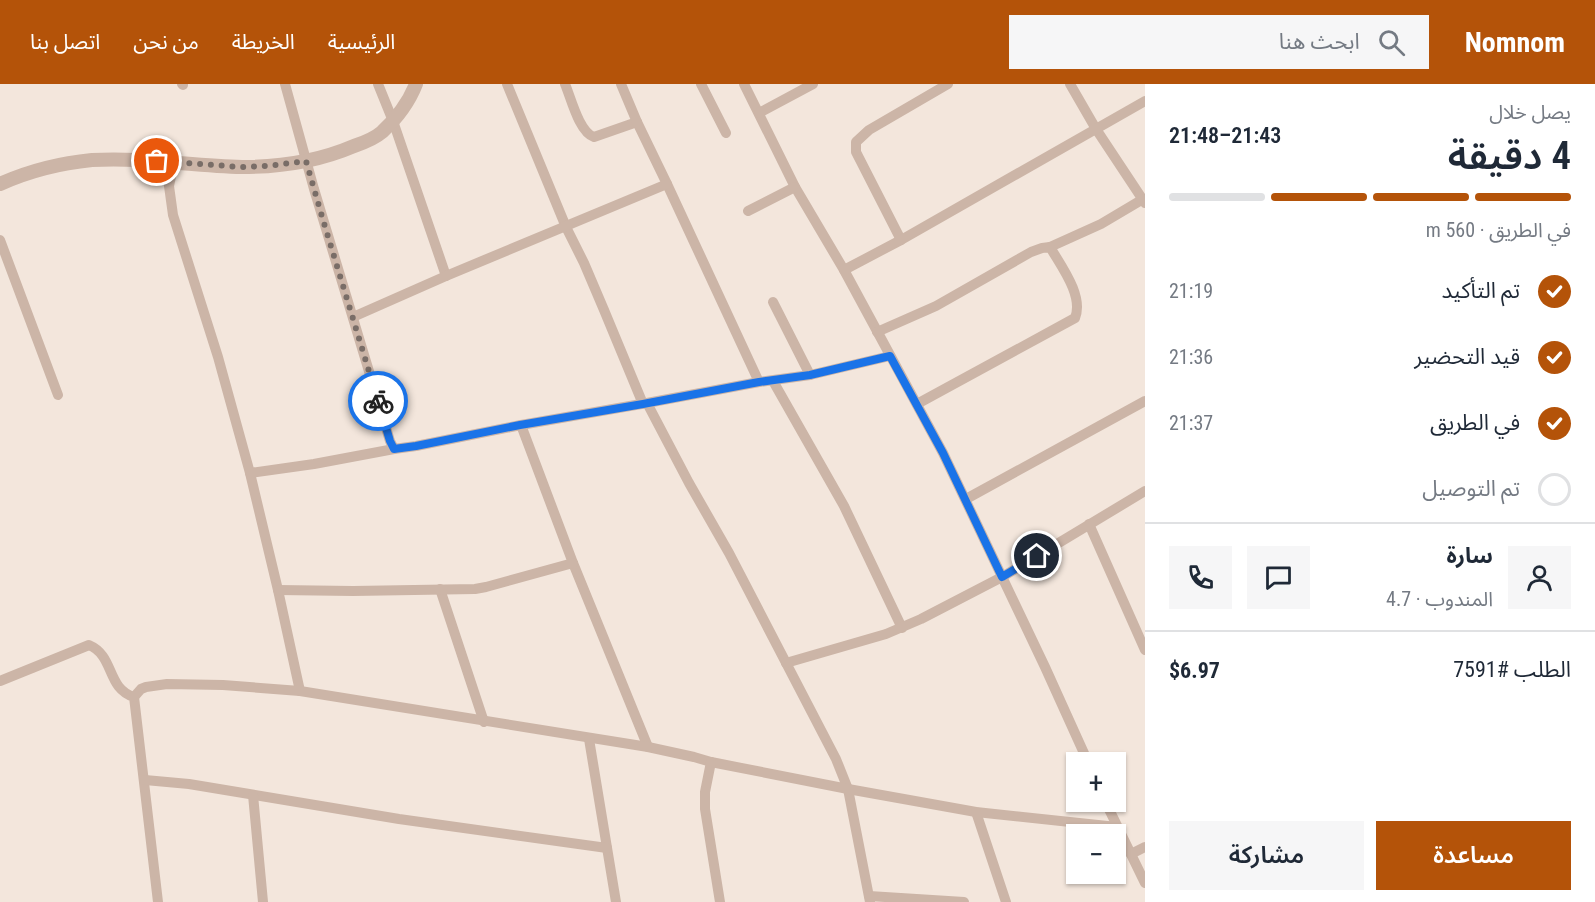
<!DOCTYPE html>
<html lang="ar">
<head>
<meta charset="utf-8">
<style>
  body { margin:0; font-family:"Roboto Condensed","Noto Sans Arabic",sans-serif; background:#f6f6f7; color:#1f2937; direction:rtl; height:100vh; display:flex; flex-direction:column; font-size:22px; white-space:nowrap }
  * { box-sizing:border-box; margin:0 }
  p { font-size:20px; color:#747a83 }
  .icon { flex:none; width:33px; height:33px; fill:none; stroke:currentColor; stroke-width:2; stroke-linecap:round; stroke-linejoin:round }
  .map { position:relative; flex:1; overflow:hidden; direction:ltr }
  .sheet { display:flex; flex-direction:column; background:#fff; width:450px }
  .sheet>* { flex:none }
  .fabs { position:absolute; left:1066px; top:668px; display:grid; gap:12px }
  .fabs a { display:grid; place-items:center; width:60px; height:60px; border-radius:0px; background:#fff; box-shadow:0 2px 4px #0004; font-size:30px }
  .pin { position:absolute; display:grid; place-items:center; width:51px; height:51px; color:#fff; margin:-26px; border:3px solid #fff; border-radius:50%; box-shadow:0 2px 6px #0007 }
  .courier { position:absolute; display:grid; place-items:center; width:60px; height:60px; margin:-30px; border:4px solid #1a73e8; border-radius:50%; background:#fff; color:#222; box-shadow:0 2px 8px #0007 }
  .summary em { font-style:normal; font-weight:600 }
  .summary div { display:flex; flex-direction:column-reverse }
  .summary { display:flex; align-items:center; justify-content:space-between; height:102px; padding:0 24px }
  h1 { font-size:39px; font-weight:600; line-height:45px }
  .bar { display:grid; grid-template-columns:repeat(4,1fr); gap:9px 6px; align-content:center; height:72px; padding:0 24px }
  .bar i { height:8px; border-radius:4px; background:#e0e1e3 }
  .bar .current { background:#b45309 }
  .bar p { grid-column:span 4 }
  .line { display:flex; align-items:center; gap:15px; padding:0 24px; border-top:2px solid #e0e1e3 }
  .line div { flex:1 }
  .round { display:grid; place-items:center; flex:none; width:63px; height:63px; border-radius:0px; background:#f6f6f7 }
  ol { padding:0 24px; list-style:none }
  li { display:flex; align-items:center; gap:18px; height:66px }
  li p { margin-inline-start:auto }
  li .icon { padding:6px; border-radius:50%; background:#b45309; color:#fff; stroke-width:4 }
  li:last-child { color:#747a83 }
  li i { width:33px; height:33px; border:3px solid #e0e1e3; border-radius:50% }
  .primary-button { display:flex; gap:12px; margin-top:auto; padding:12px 24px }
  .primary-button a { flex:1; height:69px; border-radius:0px; background:#b45309; color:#fff; font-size:24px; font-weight:600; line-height:69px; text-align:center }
  .primary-button a+a { background:#f6f6f7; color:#1f2937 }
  header { display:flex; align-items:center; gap:36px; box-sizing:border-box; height:84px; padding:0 30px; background:#b45309; color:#fff }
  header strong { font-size:28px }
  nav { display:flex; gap:33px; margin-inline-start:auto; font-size:21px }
  .search { width:420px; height:54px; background:#f6f6f7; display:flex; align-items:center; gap:15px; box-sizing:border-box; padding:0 21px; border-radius:0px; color:#747a83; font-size:22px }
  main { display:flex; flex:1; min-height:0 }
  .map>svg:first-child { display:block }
</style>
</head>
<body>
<header>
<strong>Nomnom</strong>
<div class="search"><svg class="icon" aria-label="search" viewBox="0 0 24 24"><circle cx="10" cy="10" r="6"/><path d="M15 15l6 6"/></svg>ابحث هنا</div>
<nav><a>الرئيسية</a><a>الخريطة</a><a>من نحن</a><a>اتصل بنا</a></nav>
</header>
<main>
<section class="sheet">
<div class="summary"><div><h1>4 دقيقة</h1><p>يصل خلال</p></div><em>21:43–21:48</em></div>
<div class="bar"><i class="current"></i><i class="current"></i><i class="current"></i><i></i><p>في الطريق · 560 m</p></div>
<ol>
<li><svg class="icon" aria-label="check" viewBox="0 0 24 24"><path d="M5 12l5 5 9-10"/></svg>تم التأكيد<p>21:19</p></li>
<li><svg class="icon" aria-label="check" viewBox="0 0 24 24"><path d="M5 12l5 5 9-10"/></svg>قيد التحضير<p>21:36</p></li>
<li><svg class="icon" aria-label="check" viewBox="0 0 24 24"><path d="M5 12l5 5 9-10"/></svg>في الطريق<p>21:37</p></li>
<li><i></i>تم التوصيل</li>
</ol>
<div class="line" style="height:108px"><a class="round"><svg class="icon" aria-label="person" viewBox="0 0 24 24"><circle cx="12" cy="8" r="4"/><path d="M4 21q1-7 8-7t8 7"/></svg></a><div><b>سارة</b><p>المندوب · 4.7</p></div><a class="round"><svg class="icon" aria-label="chat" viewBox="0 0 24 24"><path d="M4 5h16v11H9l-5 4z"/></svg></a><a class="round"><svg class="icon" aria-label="phone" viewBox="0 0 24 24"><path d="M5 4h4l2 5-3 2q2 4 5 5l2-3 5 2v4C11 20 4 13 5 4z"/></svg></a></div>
<div class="line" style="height:78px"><div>الطلب #7591</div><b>$6.97</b></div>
<div class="primary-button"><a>مساعدة</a><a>مشاركة</a></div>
</section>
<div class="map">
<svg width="1145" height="818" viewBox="0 0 1145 818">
  <rect width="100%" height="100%" fill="#f3e6dc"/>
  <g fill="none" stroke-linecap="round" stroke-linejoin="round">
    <g stroke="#ccb5a7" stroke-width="10">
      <polyline points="182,0 183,1"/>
      <polyline points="285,0 314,105 390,357 394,365 416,362 521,341 647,319 759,298 810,291 890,272"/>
      <polyline points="378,0 393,37 446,192"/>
      <polyline points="507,0 566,143 584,179 604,226 643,320"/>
      <path d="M565,0C571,14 579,48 594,53L637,38"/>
      <polyline points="621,0 637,38 667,100 759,298"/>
      <polyline points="701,0 726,49"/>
      <polyline points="744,0 795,103 844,186 943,369 1045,583 1088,678"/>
      <polyline points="1070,0 1096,45 1145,119"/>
      <polyline points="759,29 813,0"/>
      <polyline points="174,78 169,102 173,131 218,273 250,389 278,506 300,607"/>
      <polyline points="748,127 795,103"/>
      <polyline points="0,156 58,311"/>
      <polyline points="901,156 856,68 856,58 869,46 948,0"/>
      <polyline points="1050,163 1101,140 1143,115"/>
      <polyline points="844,186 901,156 1145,17"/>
      <polyline points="773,218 810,291"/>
      <polyline points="353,233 446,192 667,100"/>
      <path d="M877,248L936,222L1031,168L1042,164L1050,163C1061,182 1084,212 1075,234L917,320"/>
      <polyline points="773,297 844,422 902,544"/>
      <polyline points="647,319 689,399 729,469 836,675 848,705 870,818"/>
      <polyline points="521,341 573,479 648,663"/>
      <polyline points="250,389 314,380 394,365"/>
      <polyline points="966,415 1145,317"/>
      <polyline points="1089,440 1145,566"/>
      <polyline points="440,505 484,638"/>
      <polyline points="278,506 353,507 475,505 486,503 573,479"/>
      <polyline points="786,579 886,550 921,535 1002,493 1145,407"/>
      <path d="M0,597L89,561C115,572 106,604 134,613L158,818"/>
      <polyline points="134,613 141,605 146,603 167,600 223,601 300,607 648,663 694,673 711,678 848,705 976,728 1117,743"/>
      <polyline points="589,655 616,818"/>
      <polyline points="711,678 705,708 705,725 720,818"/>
      <polyline points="145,696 189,700 399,735 607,764"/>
      <polyline points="253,711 263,818"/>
      <polyline points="1105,717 1145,799"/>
      <polyline points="976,728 1006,818"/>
      <polyline points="1131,770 1145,763"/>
      <polyline points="869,812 964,818"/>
    </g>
    <path stroke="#ccb5a7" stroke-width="14" d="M0,100C29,87 61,79 92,76C143,73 192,82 242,83C280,83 319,77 354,62C363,59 374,55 382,48C396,35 409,18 416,0"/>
  </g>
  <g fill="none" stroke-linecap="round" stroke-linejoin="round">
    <polyline stroke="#796d67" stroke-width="6" stroke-dasharray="0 10.8" points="157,77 241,83 267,82 306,77 323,136 378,317"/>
    <polyline stroke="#1a73e8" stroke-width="8" points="378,317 390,357 394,365 416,362 520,341 643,320 759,298 810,291 890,272 943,369 1002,493 1037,472"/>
  </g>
</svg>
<div class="fabs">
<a>+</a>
<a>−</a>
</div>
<div class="pin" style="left:157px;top:77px;background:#ea580c"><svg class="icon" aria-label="bag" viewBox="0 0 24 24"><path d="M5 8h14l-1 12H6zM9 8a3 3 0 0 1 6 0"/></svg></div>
<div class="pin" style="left:1037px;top:472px;background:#1f2937"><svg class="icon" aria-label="home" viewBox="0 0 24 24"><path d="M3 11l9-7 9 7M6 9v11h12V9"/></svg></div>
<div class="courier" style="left:378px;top:317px"><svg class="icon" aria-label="bike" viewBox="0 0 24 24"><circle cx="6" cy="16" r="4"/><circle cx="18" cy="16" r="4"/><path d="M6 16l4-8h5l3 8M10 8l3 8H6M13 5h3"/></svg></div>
</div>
</main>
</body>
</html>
